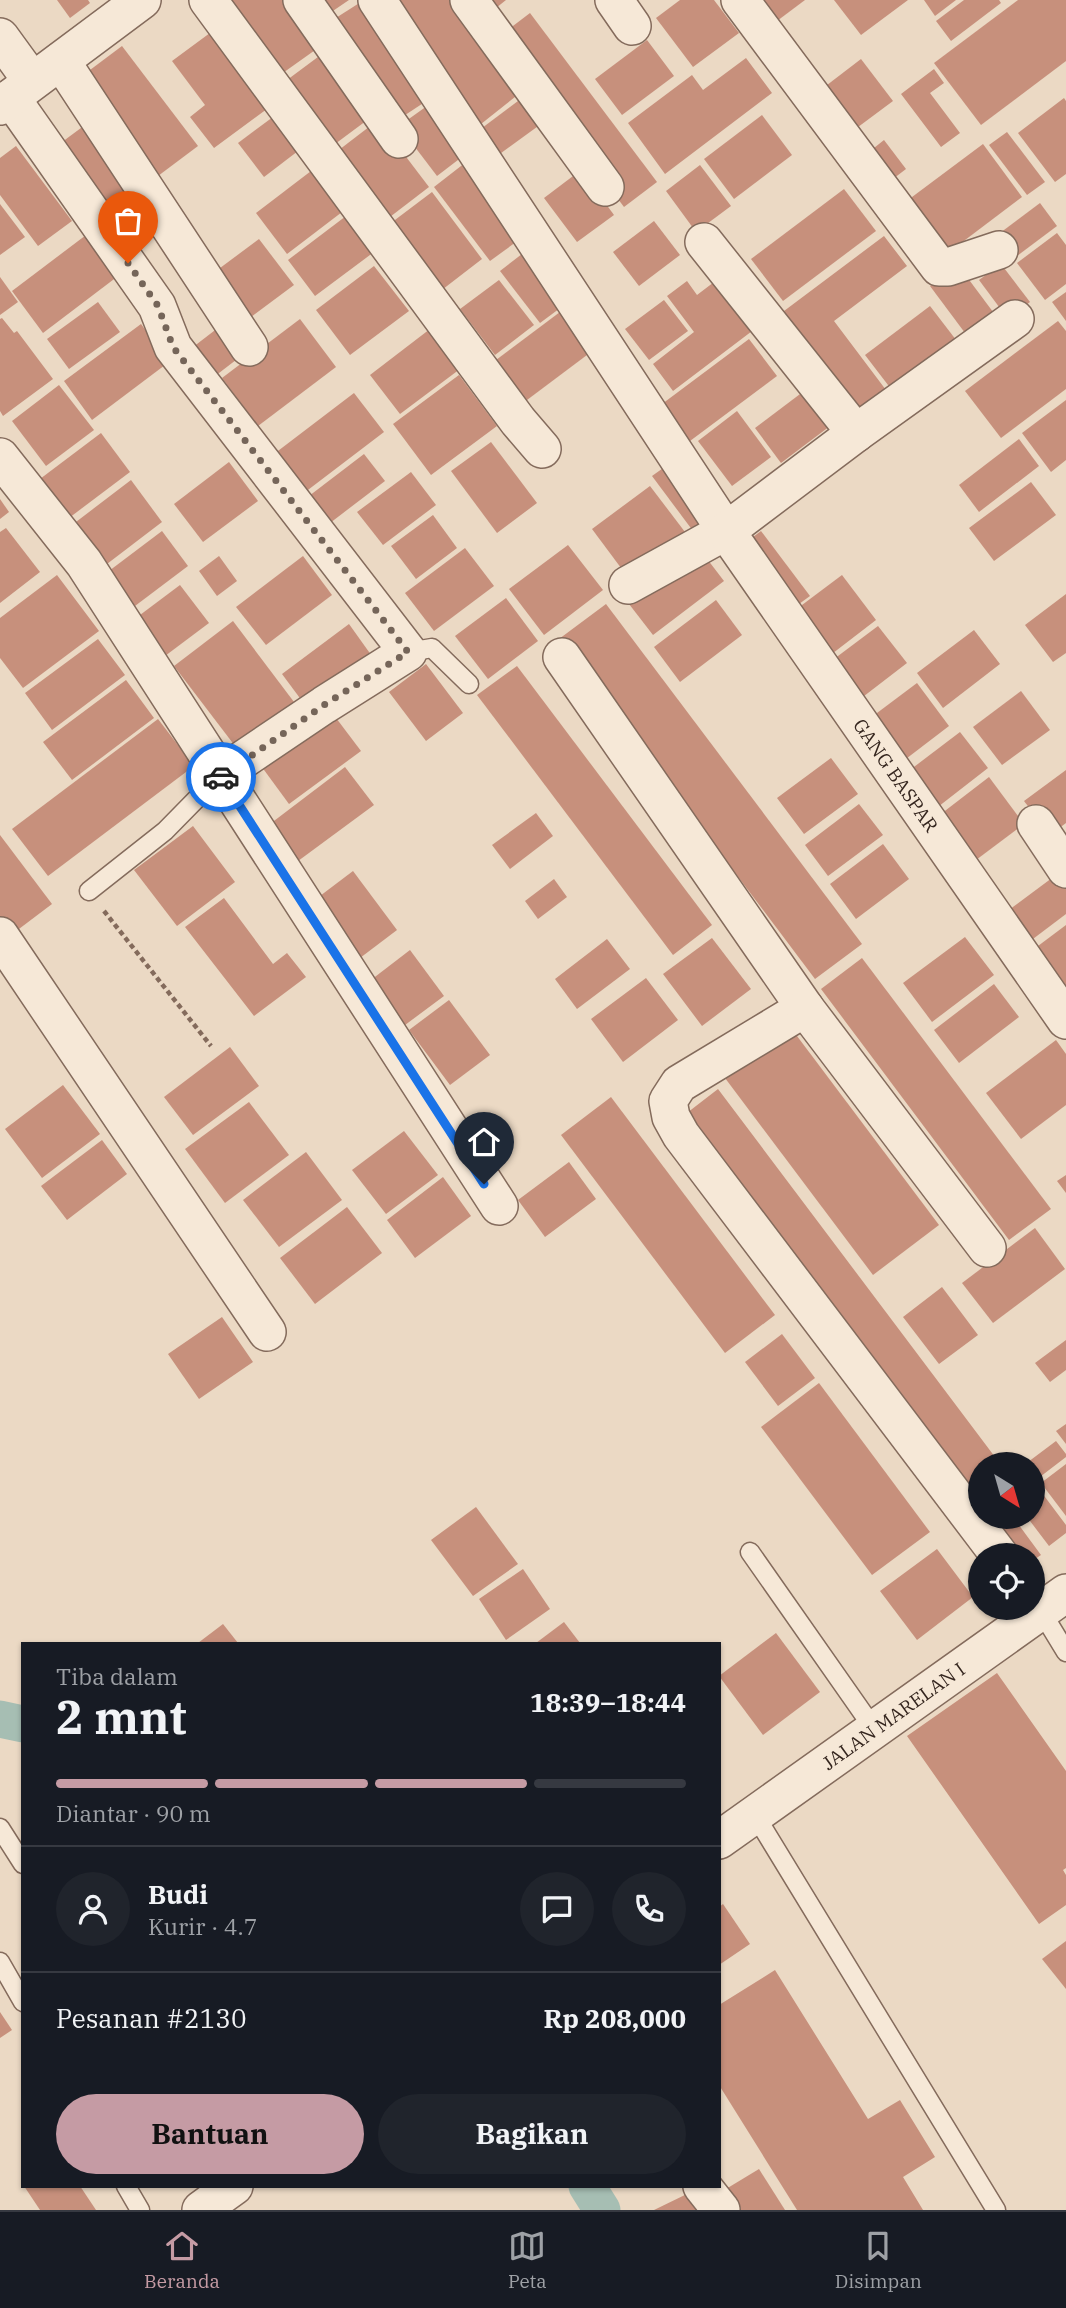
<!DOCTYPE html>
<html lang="id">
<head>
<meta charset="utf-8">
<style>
  body { margin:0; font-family:"IBM Plex Serif",serif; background:#20242c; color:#f1f3f6; height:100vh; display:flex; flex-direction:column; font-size:26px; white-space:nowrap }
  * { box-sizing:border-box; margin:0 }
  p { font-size:23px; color:#9ea1a6 }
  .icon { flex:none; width:38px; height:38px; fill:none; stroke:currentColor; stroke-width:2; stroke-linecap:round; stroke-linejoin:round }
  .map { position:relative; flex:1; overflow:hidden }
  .sheet { position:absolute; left:21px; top:1642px; width:700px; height:546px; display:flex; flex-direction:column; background:#171b24; border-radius:0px; box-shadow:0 2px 5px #0004 }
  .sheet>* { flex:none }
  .needle { width:46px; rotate:143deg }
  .tools { position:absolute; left:968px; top:1452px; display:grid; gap:14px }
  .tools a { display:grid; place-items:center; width:77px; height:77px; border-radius:50%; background:#171b24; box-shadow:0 2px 5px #0004; font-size:35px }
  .pin { position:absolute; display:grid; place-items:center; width:60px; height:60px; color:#fff; margin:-72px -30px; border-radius:50% 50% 50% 0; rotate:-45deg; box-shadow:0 0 7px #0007 }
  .pin .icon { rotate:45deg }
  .courier { position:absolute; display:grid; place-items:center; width:70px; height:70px; margin:-35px; border:5px solid #1a73e8; border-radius:50%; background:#fff; color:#222; box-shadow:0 2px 9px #0007 }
  .summary em { font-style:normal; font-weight:800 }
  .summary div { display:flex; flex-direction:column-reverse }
  .summary { display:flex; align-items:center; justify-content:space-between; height:119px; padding:0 35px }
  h1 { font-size:46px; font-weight:800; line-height:52px }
  .bar { display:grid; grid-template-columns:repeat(4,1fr); gap:10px 7px; align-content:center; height:84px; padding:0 35px }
  .bar i { height:9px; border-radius:5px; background:#363941 }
  .bar .on { background:#c59ba4 }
  .bar p { grid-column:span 4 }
  .line { display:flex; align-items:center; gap:18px; padding:0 35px; border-top:2px solid #363941 }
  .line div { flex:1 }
  .round { display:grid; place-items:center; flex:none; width:74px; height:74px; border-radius:37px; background:#20242c }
  .primary-button { display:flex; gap:14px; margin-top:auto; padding:14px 35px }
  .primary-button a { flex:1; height:80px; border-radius:42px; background:#c59ba4; color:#111; font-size:28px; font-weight:800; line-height:80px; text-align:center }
  .primary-button a+a { background:#20242c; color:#f1f3f6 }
  .tabs { display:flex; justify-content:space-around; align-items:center; height:98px; border-top:2px solid #363941; background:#171b24; font-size:19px; color:#9ea1a6 }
  .tabs a { display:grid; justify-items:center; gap:4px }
  .tabs .on { color:#c59ba4 }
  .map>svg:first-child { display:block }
</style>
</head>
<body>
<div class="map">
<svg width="1066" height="2210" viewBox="0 0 1066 2210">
  <rect width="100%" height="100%" fill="#ebd9c4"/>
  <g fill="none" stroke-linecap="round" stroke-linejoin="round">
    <g stroke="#a6beb3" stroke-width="37">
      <polyline points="0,1719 23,1724"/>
      <polyline points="587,2186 602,2210"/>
    </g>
  </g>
  <g fill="#c7907c">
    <polygon points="57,0 88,0 90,3 70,18"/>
    <polygon points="227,0 295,0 325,43 280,75"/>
    <polygon points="312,0 349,0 324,17"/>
    <polygon points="364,0 434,96 393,123 328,23"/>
    <polygon points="386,0 456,0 525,89 481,124"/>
    <polygon points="482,0 506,0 491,12"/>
    <polygon points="680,0 714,0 739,33 693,67 656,18"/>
    <polygon points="748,0 805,0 769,27"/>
    <polygon points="834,0 908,0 861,35"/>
    <polygon points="924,0 956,0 935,16"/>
    <polygon points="964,0 999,0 1001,3 951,41 936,21"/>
    <polygon points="1018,0 1066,0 1066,61 981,125 934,63"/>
    <polygon points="530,13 657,182 624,207 497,38"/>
    <polygon points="214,30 271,106 214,148 190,117 205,105 172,61"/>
    <polygon points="647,40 674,76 622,115 595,79"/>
    <polygon points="122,46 198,146 154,179 78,79"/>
    <polygon points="326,51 374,115 335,144 287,80"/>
    <polygon points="746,58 772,93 665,174 628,123 692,75 703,90"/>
    <polygon points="861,59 893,101 846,136 814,95"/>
    <polygon points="934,69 944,83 930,93 960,133 941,147 901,94"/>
    <polygon points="522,98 541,124 497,156 478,131"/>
    <polygon points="1064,98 1066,101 1066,174 1055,182 1018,133"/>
    <polygon points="434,101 471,150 437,176 399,126"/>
    <polygon points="277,114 302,148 264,177 238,143"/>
    <polygon points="762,115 792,155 734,199 704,159"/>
    <polygon points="378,120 429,187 386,220 335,153"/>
    <polygon points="89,122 141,190 106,216 54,148"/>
    <polygon points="1007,132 1045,182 1027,195 989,145"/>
    <polygon points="884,140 906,169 885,185 864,156"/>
    <polygon points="983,144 1022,197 940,259 900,206"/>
    <polygon points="16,146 72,221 38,246 0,195 0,158"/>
    <polygon points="470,159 527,234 490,261 434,187"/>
    <polygon points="700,165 731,206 696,232 666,191"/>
    <polygon points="315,168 346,209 287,254 256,213"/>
    <polygon points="581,170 614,215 577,242 544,198"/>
    <polygon points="844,189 876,231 783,301 751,259"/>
    <polygon points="432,192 482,259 434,296 383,229"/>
    <polygon points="1040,203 1057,226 1017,256 1000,233"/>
    <polygon points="0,204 25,237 0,255"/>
    <polygon points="350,213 378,249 315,296 288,260"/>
    <polygon points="654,221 680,255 639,286 613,252"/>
    <polygon points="94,229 126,270 43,333 12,291"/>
    <polygon points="1057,233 1066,245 1066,284 1045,300 1017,263"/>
    <polygon points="884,236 907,266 834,321 892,398 853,428 772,320"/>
    <polygon points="259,239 294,285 247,320 212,274"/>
    <polygon points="531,247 571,300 540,323 500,271"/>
    <polygon points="1001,264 1030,302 1008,319 979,280"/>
    <polygon points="958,265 999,320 971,341 930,286"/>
    <polygon points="374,266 409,311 350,355 316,310"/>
    <polygon points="722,276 760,325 673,391 653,364 694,332 667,296 687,281 697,295"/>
    <polygon points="0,277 18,302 0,315"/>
    <polygon points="499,280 534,325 495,355 460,309"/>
    <polygon points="1066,292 1066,321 1052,302"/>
    <polygon points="664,300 688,331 649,360 625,329"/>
    <polygon points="98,302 120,332 69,369 47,339"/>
    <polygon points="568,306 599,346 523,403 492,363"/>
    <polygon points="930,306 963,349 898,398 865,355"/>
    <polygon points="2,318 14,333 17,331 53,379 3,416 0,411 0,319"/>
    <polygon points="300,319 336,367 258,426 222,378"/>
    <polygon points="1058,321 1066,331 1066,389 1001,438 965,391"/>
    <polygon points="141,324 169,362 92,420 64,381"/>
    <polygon points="223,324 245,353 206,383 184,354"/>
    <polygon points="430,329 460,369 400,414 370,375"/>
    <polygon points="749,339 777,376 690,441 662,404"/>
    <polygon points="459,375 497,426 431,475 393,424"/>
    <polygon points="816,382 842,417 781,463 755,428"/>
    <polygon points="59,385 94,430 46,466 12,421"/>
    <polygon points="354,393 384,432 300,496 270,457"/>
    <polygon points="1066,400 1066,460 1051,472 1022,433"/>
    <polygon points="737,411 771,457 732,486 698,441"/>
    <polygon points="101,433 130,472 65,521 36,482"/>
    <polygon points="1019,439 1039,466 979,512 959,485"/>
    <polygon points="491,442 537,503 497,533 451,471"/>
    <polygon points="364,454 385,481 330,523 309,496"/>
    <polygon points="673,461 719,524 699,539 652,476"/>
    <polygon points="229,462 258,501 203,542 174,504"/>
    <polygon points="411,472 436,505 383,545 357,512"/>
    <polygon points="131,480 162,522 103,567 72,525"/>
    <polygon points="1031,482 1056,515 994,561 969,528"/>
    <polygon points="650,486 685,532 627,576 592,529"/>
    <polygon points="0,499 9,512 0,519"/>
    <polygon points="433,515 457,548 416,579 391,546"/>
    <polygon points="6,528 40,572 0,603 0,532"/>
    <polygon points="162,531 188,566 131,609 105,574"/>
    <polygon points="761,531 810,596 788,612 741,546"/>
    <polygon points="568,545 603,590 544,635 509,589"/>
    <polygon points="465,548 494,586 434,631 405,593"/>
    <polygon points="701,551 724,581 653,635 629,604"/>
    <polygon points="219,556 237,581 217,596 199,571"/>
    <polygon points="303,556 332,595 266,645 236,607"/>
    <polygon points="57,575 99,631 23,688 0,658 0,618"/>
    <polygon points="842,575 876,620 824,660 790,614"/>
    <polygon points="180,585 209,623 165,656 136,618"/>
    <polygon points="1066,594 1066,653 1053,662 1025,625"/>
    <polygon points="506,598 538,641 488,679 455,636"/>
    <polygon points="716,600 742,635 680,682 654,647"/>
    <polygon points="606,604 862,944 815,979 559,639"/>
    <polygon points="233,621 294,702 235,746 174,666"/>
    <polygon points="349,624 374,659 308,709 282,674"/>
    <polygon points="878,626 907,663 855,703 826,665"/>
    <polygon points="974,630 1000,664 943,708 917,673"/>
    <polygon points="98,639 125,675 52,730 25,693"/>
    <polygon points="426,664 463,713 426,741 389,692"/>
    <polygon points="517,666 712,925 673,955 477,695"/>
    <polygon points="126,680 154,718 72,780 43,742"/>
    <polygon points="917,683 949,726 898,765 865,722"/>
    <polygon points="1021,691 1050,730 1002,765 973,727"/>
    <polygon points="327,706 361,751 289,804 256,759"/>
    <polygon points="158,719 194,766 48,876 12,829"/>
    <polygon points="960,732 988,768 934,810 906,773"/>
    <polygon points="831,758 858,794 804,834 777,798"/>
    <polygon points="345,767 374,805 294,864 266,827"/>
    <polygon points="1066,770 1066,823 1050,835 1024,801"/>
    <polygon points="989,777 1024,824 972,863 937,817"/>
    <polygon points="859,804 883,835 828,876 805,845"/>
    <polygon points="536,813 553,836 510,869 492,845"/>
    <polygon points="193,826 235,882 177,926 134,870"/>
    <polygon points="0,835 52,904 11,935 0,921"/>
    <polygon points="883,844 909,879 856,919 830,884"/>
    <polygon points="353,871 397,930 360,958 316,899"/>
    <polygon points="1056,875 1066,888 1066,914 1021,948 998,918"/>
    <polygon points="554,879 567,897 538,919 525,901"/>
    <polygon points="224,898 273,964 287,953 306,977 254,1016 185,927"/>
    <polygon points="1066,925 1066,985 1055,993 1026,955"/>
    <polygon points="965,937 994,975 932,1022 903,983"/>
    <polygon points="712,938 751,989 702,1026 663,974"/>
    <polygon points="607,939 630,969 577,1009 555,979"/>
    <polygon points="410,950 444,996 401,1028 367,983"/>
    <polygon points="862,958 1051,1209 1009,1240 821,989"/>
    <polygon points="646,978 678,1020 623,1062 591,1019"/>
    <polygon points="994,984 1019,1017 959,1063 934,1030"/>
    <polygon points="449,1000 490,1055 450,1085 409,1030"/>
    <polygon points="791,1028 939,1225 873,1275 725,1078"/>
    <polygon points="1056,1040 1066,1054 1066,1105 1021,1139 986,1093"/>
    <polygon points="230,1047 259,1086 193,1135 164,1097"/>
    <polygon points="63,1085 100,1134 42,1178 5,1129"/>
    <polygon points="718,1089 1001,1465 980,1465 980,1511 683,1116"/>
    <polygon points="611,1097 775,1315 725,1353 561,1135"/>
    <polygon points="249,1102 289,1155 225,1203 185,1149"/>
    <polygon points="404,1131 438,1175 386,1214 352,1170"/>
    <polygon points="102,1140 127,1174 67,1220 41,1186"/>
    <polygon points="306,1152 342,1200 279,1247 243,1200"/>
    <polygon points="569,1162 596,1199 545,1237 518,1200"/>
    <polygon points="1066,1175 1066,1193 1057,1181"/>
    <polygon points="443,1177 471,1216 415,1258 387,1220"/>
    <polygon points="347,1207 382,1253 315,1304 280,1258"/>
    <polygon points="1035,1228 1065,1269 993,1323 962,1283"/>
    <polygon points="942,1287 978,1335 939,1364 903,1317"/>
    <polygon points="222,1317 253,1362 199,1399 168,1354"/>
    <polygon points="782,1334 815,1378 778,1406 745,1362"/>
    <polygon points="1066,1340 1066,1370 1050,1382 1035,1363"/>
    <polygon points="819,1383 930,1532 872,1575 761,1427"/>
    <polygon points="1066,1424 1066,1444 1056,1431"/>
    <polygon points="1056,1441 1066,1454 1066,1457 1032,1483 1032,1465 1024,1465"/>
    <polygon points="1066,1464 1066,1516 1041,1483"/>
    <polygon points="1036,1485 1066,1525 1066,1533 1049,1546 1027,1517 1032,1517 1032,1488"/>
    <polygon points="476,1507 518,1564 473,1596 431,1540"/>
    <polygon points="986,1517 1013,1517 1041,1555 1032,1561 1032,1556 1003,1556"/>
    <polygon points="937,1549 973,1597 917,1640 880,1591"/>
    <polygon points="523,1569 550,1609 506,1640 479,1599"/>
    <polygon points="564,1622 580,1643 536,1643"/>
    <polygon points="223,1624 238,1643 198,1643"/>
    <polygon points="776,1633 820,1692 763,1735 719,1676"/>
    <polygon points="997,1673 1066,1771 1066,1868 1063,1870 1066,1875 1066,1905 1039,1924 907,1736"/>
    <polygon points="723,1904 750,1944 719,1965 719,1907"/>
    <polygon points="1066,1941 1066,1989 1042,1959"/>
    <polygon points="775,1970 868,2119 900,2100 935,2157 903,2177 923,2210 797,2210 719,2085 719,2005"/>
    <polygon points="0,2012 12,2030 0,2038"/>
    <polygon points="759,2169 785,2210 732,2210 721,2192"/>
    <polygon points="24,2186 80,2186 96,2210 40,2210"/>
    <polygon points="691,2192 700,2210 654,2210"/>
  </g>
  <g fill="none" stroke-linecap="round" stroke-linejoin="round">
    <defs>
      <g id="lane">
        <polyline points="408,652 432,648 469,684"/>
        <polyline points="89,891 165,831 220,775"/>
        <polyline points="750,1552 874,1729"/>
        <polyline points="1041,1611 1066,1652"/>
        <polyline points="755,1815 996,2210"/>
        <polyline points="0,1828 23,1864"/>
        <polyline points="0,1962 23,2002"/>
        <polyline points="126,2186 140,2210"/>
      </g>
      <g id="street">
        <polyline points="208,0 518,421 542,449"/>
        <polyline points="302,0 399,139"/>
        <polyline points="377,0 726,531 628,585"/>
        <polyline points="469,0 605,187"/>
        <polyline points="614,0 632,26"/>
        <polyline points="740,0 939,267 948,267 999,250"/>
        <polyline points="0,37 32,81"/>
        <polyline points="61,61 249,347"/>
        <polyline points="11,98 157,306 173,347 408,652 324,705 220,775"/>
        <polyline points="0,106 142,0"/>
        <polyline points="704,242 856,433"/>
        <path id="s1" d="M1015,319L856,433L726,531L1066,1020"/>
        <polyline points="0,457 84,563 499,1206"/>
        <polyline points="562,657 805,1008 679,1084 668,1101 671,1117 681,1135 1000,1556"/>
        <polyline points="1036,824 1066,869"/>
        <polyline points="0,936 267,1332"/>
        <polyline points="805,1008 987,1248"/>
        <path id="s2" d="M719,1840L1066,1593"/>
        <polyline points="702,2186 721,2210"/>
        <polyline points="201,2210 234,2186"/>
      </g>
    </defs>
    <use href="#lane" stroke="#846b5c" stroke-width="21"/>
    <use href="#street" stroke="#846b5c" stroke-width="40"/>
    <polyline stroke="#846b5c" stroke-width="4.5" stroke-dasharray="5 3.5" stroke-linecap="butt" points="104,911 211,1046"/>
    <use href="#lane" stroke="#f6e8d7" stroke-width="18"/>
    <use href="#street" stroke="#f6e8d7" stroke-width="37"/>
  </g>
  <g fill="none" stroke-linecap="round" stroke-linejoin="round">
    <polyline stroke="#756559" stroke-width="7" stroke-dasharray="0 12.6" points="128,263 158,306 173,347 408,652 324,705 221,777"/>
    <polyline stroke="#1a73e8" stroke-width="9" points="221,777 484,1184"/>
  </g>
  <g text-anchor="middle" stroke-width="5" stroke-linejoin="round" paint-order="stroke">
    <g font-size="19" fill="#35261f" stroke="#f3e5d3">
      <text dy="7" stroke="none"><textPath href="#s1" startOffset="656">GANG BASPAR</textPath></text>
      <text dy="7" stroke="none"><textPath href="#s2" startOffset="214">JALAN MARELAN I</textPath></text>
    </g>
  </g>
</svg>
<div class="tools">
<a><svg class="needle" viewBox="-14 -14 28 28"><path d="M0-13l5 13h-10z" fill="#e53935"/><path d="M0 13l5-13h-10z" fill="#9ea1a6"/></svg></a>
<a><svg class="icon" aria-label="locate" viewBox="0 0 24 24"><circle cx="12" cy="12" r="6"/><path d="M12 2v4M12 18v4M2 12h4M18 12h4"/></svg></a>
</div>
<div class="pin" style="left:128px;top:263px;background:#ea580c"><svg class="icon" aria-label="bag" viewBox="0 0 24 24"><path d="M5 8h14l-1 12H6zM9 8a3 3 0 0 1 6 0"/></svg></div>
<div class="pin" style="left:484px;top:1184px;background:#1f2937"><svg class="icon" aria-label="home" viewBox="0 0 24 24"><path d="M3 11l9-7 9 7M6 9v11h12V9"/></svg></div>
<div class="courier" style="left:221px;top:777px"><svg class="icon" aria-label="car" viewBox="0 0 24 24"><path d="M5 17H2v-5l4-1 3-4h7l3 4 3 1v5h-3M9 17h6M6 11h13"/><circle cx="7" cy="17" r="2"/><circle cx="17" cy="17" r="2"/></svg></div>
<section class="sheet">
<div class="summary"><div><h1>2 mnt</h1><p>Tiba dalam</p></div><em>18:39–18:44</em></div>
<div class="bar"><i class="on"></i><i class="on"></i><i class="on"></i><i></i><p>Diantar · 90 m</p></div>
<div class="line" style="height:126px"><a class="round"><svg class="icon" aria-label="person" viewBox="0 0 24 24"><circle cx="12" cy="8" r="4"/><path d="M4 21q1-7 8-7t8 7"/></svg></a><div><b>Budi</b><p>Kurir · 4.7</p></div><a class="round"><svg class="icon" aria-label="chat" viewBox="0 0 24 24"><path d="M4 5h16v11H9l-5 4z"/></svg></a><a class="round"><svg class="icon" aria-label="phone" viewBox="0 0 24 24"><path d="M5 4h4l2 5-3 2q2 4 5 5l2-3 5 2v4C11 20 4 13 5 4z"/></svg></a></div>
<div class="line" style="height:91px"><div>Pesanan #2130</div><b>Rp 208,000</b></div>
<div class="primary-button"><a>Bantuan</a><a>Bagikan</a></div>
</section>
</div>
<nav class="tabs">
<a class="on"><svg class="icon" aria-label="home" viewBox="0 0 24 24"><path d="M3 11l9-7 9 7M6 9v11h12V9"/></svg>Beranda</a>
<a><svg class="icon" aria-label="map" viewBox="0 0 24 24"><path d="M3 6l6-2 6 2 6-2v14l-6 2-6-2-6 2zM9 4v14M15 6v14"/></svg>Peta</a>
<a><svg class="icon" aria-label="saved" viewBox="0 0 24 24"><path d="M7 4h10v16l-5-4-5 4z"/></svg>Disimpan</a>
</nav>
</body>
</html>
